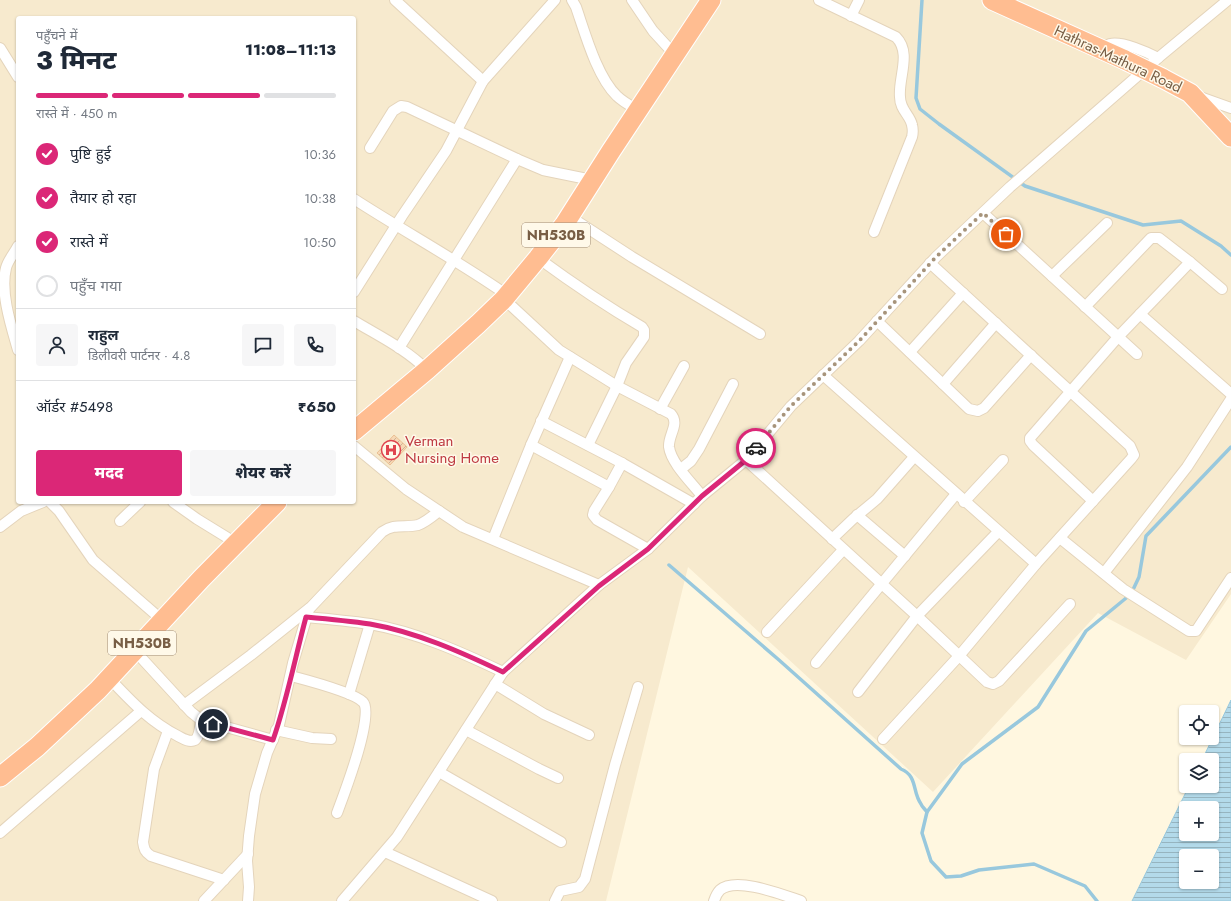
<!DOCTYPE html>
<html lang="hi">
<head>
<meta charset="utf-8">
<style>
  body { margin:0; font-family:Jost,"Noto Sans Devanagari",sans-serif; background:#f6f6f7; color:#1f2937; height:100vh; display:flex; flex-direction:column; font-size:15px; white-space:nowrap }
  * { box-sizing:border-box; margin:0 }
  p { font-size:13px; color:#747a83 }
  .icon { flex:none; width:22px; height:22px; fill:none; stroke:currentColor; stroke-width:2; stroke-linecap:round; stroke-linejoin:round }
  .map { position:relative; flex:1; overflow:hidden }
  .drawer { position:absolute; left:16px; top:16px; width:340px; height:488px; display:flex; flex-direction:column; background:#fff; border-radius:4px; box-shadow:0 1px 3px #0004 }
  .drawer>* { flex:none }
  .controls { position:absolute; left:1179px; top:705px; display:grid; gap:8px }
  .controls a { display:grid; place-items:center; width:40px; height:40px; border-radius:4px; background:#fff; box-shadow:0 1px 3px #0004; font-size:20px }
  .pin { position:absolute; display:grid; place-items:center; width:34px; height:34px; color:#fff; margin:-17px; border:2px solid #fff; border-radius:50%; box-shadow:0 1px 4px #0007 }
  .courier { position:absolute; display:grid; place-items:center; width:40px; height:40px; margin:-20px; border:3px solid #db2777; border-radius:50%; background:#fff; color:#222; box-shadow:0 1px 5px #0007 }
  .headline em { font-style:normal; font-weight:800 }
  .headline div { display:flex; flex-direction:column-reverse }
  .headline { display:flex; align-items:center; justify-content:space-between; height:68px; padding:0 20px }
  h1 { font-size:26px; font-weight:800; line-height:30px }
  .bar { display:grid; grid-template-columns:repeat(4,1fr); gap:6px 4px; align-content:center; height:48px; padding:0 20px }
  .bar i { height:5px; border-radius:3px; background:#e0e1e3 }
  .bar .active { background:#db2777 }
  .bar p { grid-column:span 4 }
  .line { display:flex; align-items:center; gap:10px; padding:0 20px; border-top:1px solid #e0e1e3 }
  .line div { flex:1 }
  .round { display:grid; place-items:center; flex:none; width:42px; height:42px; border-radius:4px; background:#f6f6f7 }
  ol { padding:0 20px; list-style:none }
  li { display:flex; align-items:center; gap:12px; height:44px }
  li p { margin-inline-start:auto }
  li .icon { padding:4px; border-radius:50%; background:#db2777; color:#fff; stroke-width:4 }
  li:last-child { color:#747a83 }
  li i { width:22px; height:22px; border:2px solid #e0e1e3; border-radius:50% }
  .button { display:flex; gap:8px; margin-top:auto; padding:8px 20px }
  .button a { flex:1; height:46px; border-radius:4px; background:#db2777; color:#fff; font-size:16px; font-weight:800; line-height:46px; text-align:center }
  .button a+a { background:#f6f6f7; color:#1f2937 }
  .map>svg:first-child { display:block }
</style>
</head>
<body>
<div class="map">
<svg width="1231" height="901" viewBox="0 0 1231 901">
  <defs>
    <pattern id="water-rules" width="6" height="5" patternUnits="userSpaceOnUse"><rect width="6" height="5" fill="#b3daea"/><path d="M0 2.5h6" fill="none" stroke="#96b4bf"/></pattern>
    <pattern id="building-hatch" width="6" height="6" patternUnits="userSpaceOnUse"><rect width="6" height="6" fill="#f7d8b5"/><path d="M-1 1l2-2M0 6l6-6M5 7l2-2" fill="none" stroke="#cdb295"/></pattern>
  </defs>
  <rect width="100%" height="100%" fill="#fff7e0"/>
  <path fill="#f7eace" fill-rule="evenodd" d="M0,0H1231V594L1186,660L1098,613L933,792L688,567L606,901H0ZM18,18H354V502H18Z"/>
  <path fill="url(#water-rules)" stroke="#98c8dd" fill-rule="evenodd" d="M1231,700V901H1132L1189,786H1212V760H1202ZM1186,808H1212V834H1186ZM1186,856H1212V882H1186Z"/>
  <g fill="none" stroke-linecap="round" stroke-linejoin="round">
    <g stroke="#98c8dd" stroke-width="3.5">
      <polyline points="922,0 916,98 920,109 939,124 1025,186 1143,225 1181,221 1221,246 1231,255"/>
      <path d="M669,565L779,660L901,769C918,776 912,792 921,804C922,807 925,809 927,812"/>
      <polyline points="1097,901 1085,886 1034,864 979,870 961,876 946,877 931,861 922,833 927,812 962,764 1038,707 1086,631 1131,594 1139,577 1146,536 1231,447"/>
    </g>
  </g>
  <polygon fill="url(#building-hatch)" stroke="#ebc194" points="394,435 407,447 390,465 377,453"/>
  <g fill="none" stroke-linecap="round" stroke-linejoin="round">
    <defs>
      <g id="street">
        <polyline points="395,0 483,81"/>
        <path d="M572,0L576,7C585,33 597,77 617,96C623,102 631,106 638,110"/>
        <polyline points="632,0 653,31 675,55"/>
        <path d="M819,0L896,37C912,53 898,78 900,97C900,110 910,115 912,125C913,129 913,133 912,137L874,232"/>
        <polyline points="851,16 859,0"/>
        <polyline points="0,48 18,77"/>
        <path d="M1101,48C1104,47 1107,45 1110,44C1122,41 1147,52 1158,58"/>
        <polyline points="1197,96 1231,108"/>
        <polyline points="370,148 393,111 401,106 407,107 517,159 543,170 592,180"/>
        <path d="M354,199C405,232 457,260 507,295"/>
        <polyline points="983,213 1137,354"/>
        <polyline points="569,216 632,257 760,334"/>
        <path d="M18,246C14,254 8,260 6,268C0,292 11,326 18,350"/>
        <path d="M538,258C572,283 606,306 642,327L644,330V337L626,363L617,386L588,445"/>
        <polyline points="1052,276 1107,223"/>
        <polyline points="354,292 402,216 446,151 483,81 555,0"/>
        <path d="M504,299L559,350L617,386L671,414C680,424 668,435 669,447C671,463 692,483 702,496"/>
        <polyline points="1085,307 1151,238 1159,238 1190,262 1222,289"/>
        <polyline points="1140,314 1231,394"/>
        <path d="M354,321C379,336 406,349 427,370"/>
        <polyline points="877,321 969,409 978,411 984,408 1031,355"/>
        <polyline points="399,348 517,159"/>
        <polyline points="910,352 963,293"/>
        <polyline points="823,375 1036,564"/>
        <polyline points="943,384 996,323"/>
        <polyline points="660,409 684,366"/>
        <polyline points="541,421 622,463 694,504"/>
        <polyline points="531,445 609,487"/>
        <polyline points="354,446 406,489 463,527 599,585"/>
        <polyline points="746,460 917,616 987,682 993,684 999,681 1070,604"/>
        <polyline points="622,463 609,487 594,511 593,515 597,520 648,549"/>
        <polyline points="681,469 691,461 699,449 733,384"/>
        <polyline points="1093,501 1033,445 1030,441 1030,438 1118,337 1190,262"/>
        <polyline points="50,502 59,511 93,560 162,620"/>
        <polyline points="173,502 197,519 236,543"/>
        <polyline points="964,502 1003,460"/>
        <polyline points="857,515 905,556"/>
        <polyline points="120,521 140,502"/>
        <polyline points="0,527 21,511 43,502"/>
        <polyline points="1060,538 1123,589 1189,631 1196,631 1231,578"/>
        <polyline points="493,539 531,445 570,357"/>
        <polyline points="832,539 853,519 877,499 914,457"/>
        <polyline points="1104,573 1187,467 1231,399"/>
        <path d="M306,617C328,619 349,621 370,624C416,632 461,652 503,672"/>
        <polyline points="767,632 843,550"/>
        <polyline points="135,651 191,712 201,720 273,740"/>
        <polyline points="816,663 956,494"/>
        <path d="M291,676C306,680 353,692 363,702C375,714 343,797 337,813"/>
        <path d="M109,678C131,701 149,721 178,736C182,738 189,743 195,740C200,736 200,726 201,720"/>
        <polyline points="495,684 544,714 589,735"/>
        <polyline points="858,692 917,616 998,532"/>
        <polyline points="349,694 370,624"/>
        <path d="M184,705L251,655L311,607L382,532C395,523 404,528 418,525C426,522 433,516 439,511"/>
        <polyline points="276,730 312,738 331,739"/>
        <polyline points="466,730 539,769 558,778"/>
        <path d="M168,731L154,769L143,842C144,849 145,852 151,856L224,880"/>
        <polyline points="883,739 959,656 1036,564 1131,459 1134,455 1130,446 930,263"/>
        <polyline points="439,772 561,842"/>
        <polyline points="0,833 141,711"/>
        <polyline points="385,852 492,901"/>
        <polyline points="204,901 248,854"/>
        <polyline points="248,901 249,887 247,861 249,836 255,794 267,753 279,725 293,663 309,609"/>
        <polyline points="342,901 397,837 503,672 599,585 648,549 702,496 746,460 791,406 859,341 936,257 1010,187 1158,58 1228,0"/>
        <polyline points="555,901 560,891 579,887 585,879 615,765 638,687"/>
        <path d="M714,901C715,898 717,893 720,890C736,876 783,895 801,901"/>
      </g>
      <g id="highway">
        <polyline points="992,0 1125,60"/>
        <polyline points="1162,78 1190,93 1231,137"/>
        <polyline points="354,431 427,370 478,324 504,299 538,258 564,225 611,151 711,0"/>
        <polyline points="0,777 37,747 98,690 201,579 277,502"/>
      </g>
    </defs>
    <use href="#street" stroke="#e4d4bb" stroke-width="12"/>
    <use href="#highway" stroke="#fff" stroke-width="21"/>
    <use href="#street" stroke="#fff" stroke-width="10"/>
    <use href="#highway" stroke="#ffbd91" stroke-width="19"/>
    <defs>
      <polyline id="highway-bridge" points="1125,60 1162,78"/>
    </defs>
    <use href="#highway-bridge" stroke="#fff" stroke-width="21" stroke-linecap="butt"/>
    <use href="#highway-bridge" stroke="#ffbd91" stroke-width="19"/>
  </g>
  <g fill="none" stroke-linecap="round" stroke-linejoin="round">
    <polyline stroke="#a7947b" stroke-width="4" stroke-dasharray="0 7.2" points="756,448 791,406 859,341 936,257 983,213 1006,234"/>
    <path stroke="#db2777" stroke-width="5" d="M213,724L273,740C287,700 295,658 306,617C328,619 349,621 370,624C416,632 461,652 503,672L599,586L648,549L702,496L746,460L756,448"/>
  </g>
  <defs>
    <symbol id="hospital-ring" viewBox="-11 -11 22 22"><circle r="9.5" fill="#fff9e9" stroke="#e0444e" stroke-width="1.5"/><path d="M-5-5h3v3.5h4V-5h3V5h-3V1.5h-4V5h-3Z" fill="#e0444e"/></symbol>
  </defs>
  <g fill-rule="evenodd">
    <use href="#hospital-ring" x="380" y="439" width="22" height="22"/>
  </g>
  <g text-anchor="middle" stroke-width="3" stroke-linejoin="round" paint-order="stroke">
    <g fill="#fff9e9" stroke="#a08c76" stroke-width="1">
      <rect x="522" y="223" width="68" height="24" rx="3"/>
      <rect x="108" y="631" width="68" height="24" rx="3"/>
    </g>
    <g font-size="14" font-weight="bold" fill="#785e45">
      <text x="556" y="240">NH530B</text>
      <text x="142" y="648">NH530B</text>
    </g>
    <g font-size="15" fill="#785e45" stroke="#fff9e9">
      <text transform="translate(1118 59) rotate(25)" y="5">Hathras-Mathura Road</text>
    </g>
    <g font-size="15" fill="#be3a42" stroke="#fff9e9" text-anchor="start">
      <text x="405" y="446">Verman<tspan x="405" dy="17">Nursing Home</tspan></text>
    </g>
  </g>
</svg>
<div class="controls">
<a><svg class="icon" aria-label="locate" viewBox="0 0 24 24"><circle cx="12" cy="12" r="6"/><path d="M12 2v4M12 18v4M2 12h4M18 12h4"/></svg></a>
<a><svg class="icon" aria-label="layers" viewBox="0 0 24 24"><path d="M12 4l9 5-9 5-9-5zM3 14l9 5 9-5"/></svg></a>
<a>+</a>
<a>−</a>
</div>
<div class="pin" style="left:1006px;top:234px;background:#ea580c"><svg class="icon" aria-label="bag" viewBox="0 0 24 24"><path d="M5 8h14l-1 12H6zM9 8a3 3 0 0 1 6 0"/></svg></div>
<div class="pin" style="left:213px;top:724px;background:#1f2937"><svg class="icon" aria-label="home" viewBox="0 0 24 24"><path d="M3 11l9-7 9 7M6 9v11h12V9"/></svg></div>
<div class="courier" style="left:756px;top:448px"><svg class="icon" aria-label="car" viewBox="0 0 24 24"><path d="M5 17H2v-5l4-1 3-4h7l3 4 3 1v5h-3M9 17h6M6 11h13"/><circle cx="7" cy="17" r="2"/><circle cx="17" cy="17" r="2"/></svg></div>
<section class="drawer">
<div class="headline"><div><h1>3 मिनट</h1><p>पहुँचने में</p></div><em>11:08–11:13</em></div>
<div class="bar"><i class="active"></i><i class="active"></i><i class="active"></i><i></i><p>रास्ते में · 450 m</p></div>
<ol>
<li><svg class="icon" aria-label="check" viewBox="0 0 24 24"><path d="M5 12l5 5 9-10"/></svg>पुष्टि हुई<p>10:36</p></li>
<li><svg class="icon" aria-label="check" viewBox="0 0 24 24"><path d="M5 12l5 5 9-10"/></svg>तैयार हो रहा<p>10:38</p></li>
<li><svg class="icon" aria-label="check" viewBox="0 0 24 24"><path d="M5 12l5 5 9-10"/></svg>रास्ते में<p>10:50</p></li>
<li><i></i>पहुँच गया</li>
</ol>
<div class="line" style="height:72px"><a class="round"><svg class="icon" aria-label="person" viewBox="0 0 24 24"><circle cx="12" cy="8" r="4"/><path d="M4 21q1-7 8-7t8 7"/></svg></a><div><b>राहुल</b><p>डिलीवरी पार्टनर · 4.8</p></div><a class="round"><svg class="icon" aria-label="chat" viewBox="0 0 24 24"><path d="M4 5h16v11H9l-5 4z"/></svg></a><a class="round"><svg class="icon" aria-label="phone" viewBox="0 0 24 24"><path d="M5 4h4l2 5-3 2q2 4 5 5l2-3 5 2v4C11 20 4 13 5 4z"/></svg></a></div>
<div class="line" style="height:52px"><div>ऑर्डर #5498</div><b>₹650</b></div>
<div class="button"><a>मदद</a><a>शेयर करें</a></div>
</section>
</div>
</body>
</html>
